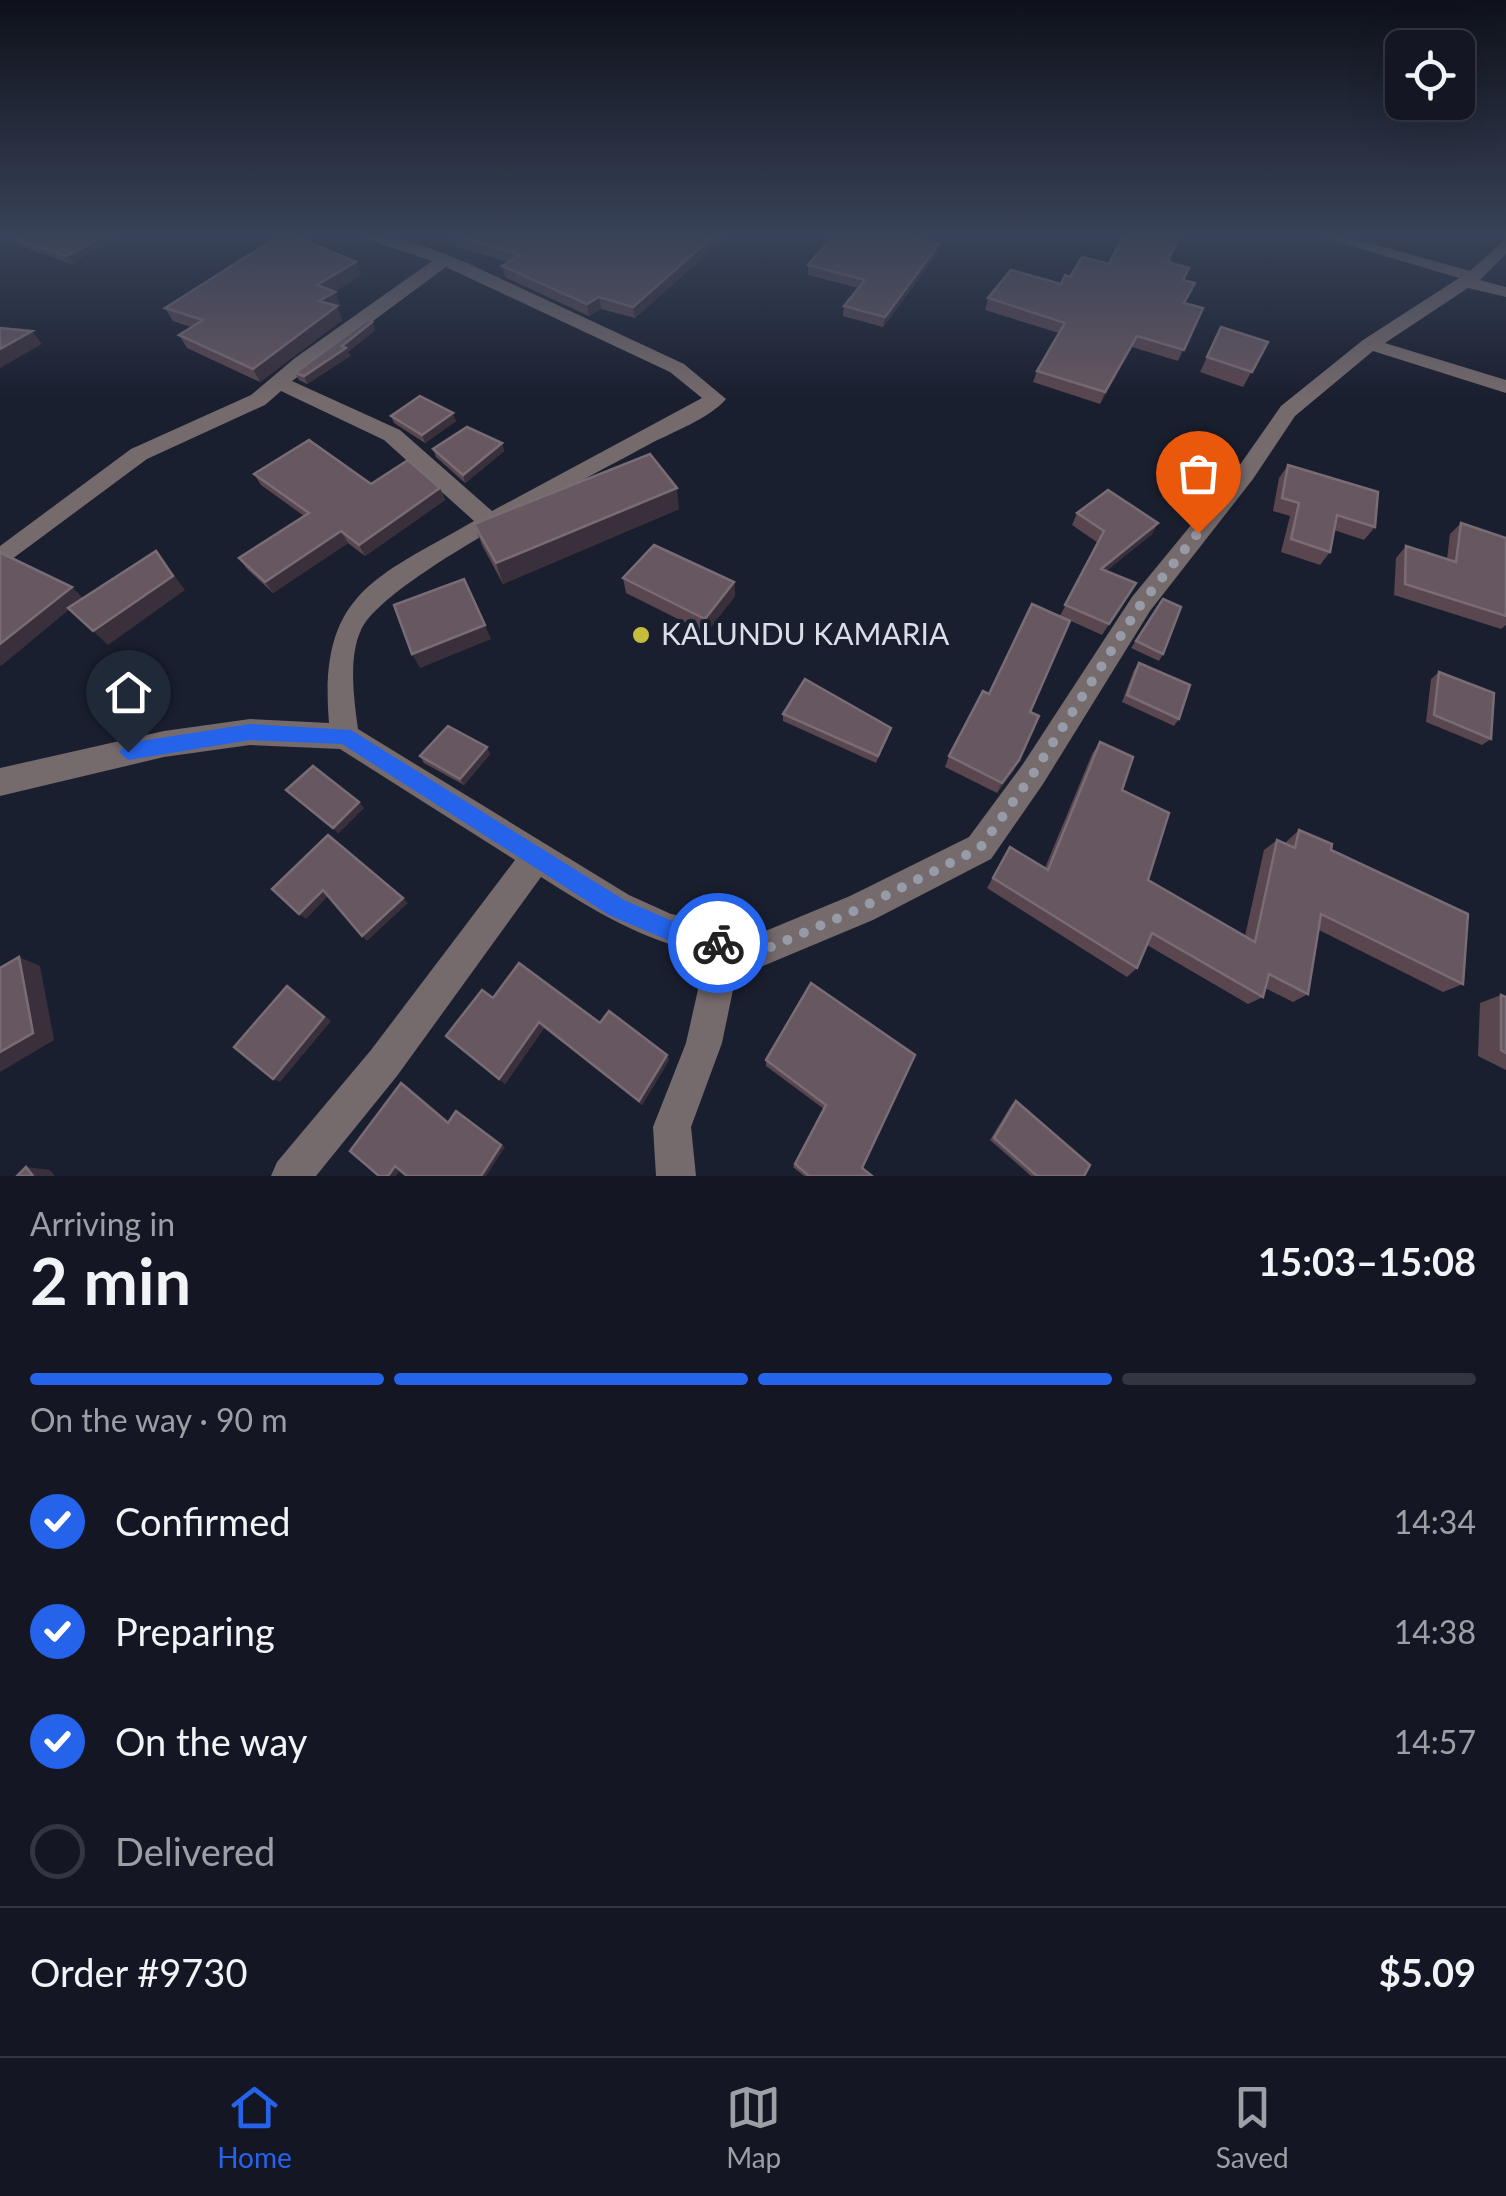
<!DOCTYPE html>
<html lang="en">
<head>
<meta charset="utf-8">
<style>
  body { margin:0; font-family:Lato,sans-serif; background:#212430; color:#f1f3f6; height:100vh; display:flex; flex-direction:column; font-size:38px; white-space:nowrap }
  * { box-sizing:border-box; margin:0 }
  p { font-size:32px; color:#9d9fa6 }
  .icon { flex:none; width:55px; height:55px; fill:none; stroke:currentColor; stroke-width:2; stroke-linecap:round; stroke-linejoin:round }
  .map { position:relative; height:1176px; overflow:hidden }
  .side { display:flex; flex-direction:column; background:#141723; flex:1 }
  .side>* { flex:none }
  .buttons { position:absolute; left:1385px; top:30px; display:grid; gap:20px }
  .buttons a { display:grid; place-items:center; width:90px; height:90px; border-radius:15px; background:#141723; box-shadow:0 10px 40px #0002,0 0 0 2px #333641; font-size:50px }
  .pin { position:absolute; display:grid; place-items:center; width:85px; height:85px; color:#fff; margin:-102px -42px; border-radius:50% 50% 50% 0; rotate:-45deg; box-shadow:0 0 10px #0007 }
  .pin .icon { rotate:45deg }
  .courier { position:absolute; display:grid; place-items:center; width:100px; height:100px; margin:-50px; border:8px solid #2563eb; border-radius:50%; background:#fff; color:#222; box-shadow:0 2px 12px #0007 }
  .head em { font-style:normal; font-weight:700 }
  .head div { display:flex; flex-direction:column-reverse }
  .head { display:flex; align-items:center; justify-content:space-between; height:170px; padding:0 30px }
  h1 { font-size:65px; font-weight:700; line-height:75px }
  .bar { display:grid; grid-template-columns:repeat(4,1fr); gap:15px 10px; align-content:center; height:120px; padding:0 30px }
  .bar i { height:12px; border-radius:8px; background:#333641 }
  .bar .on { background:#2563eb }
  .bar p { grid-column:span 4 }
  .line { display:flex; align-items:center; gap:25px; padding:0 30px; border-top:2px solid #333641 }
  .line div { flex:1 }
  ol { padding:0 30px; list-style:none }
  li { display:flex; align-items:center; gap:30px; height:110px }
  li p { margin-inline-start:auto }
  li .icon { padding:10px; border-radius:50%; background:#2563eb; color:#fff; stroke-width:4 }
  li:last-child { color:#9d9fa6 }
  li i { width:55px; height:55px; border:5px solid #333641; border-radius:50% }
  .menu { display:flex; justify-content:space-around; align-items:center; height:140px; border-top:2px solid #333641; background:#141723; font-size:28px; color:#9d9fa6 }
  .menu a { display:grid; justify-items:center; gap:5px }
  .menu .on { color:#2563eb }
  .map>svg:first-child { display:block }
</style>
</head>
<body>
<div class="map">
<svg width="1506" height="1176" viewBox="0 0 1506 1176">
  <rect width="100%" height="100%" fill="#1a1f2f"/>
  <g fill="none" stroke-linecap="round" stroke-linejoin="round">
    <path fill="#756a6c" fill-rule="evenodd" d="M352,234C393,234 430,247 467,263L684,364L726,399C709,419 672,432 648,445C590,477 384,579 361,630C348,658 354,699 358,729L629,895L671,914L763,932L850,896L969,837L1023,764L1132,597L1237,469L1281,406L1363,340L1459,278L1311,234H1337L1470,271L1506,239V254L1480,280L1506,287V297L1468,288L1385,343L1506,380V393L1373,351L1295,416L1253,479L1150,611L1043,784L991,859L873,920L763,966L739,961L722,1043L691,1127L696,1176H656L653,1127L686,1043L706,954C644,941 594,911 541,877L397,1076L316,1176H271L277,1162L371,1050L515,860L340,749L250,745L164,757L0,796V768L164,731L250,719L329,723C318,593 375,578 474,521L384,440L281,391L265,405L147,459L0,568V546L131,449L251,395L295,358L432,261ZM446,267L670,372L702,398L492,511L400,430L292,381Z"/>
  </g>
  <g fill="#59464f">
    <polygon points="127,234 71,264 10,242 5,235"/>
    <polygon points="729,234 635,318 601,309 589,316 505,277 502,266 508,262 457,247 454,236"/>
    <polygon points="937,254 883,327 843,316 844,306 858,288 808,275 808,265"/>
    <polygon points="356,262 361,275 334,292 340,305 337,307 342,320 260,382 187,348 179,335 191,327 173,321 165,308"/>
    <polygon points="1168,263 1184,280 1185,303 1203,308 1178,361 1132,347 1100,404 1033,382 1037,371 1059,333 985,310 988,298 1061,284 1109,264"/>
    <polygon points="372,322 375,330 348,352 350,356 307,384 299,380 295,373"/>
    <polygon points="1221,327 1268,342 1243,387 1200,372"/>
    <polygon points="391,416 456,421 425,443 394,423"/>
    <polygon points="502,443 504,451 465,483 436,457 433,449"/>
    <polygon points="1288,465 1375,527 1364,540 1334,530 1330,552 1320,565 1281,552 1290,516 1273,511 1279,478"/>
    <polygon points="254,474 440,488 445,500 365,556 348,543 273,593 247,569 239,558 304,516 261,485"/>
    <polygon points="679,509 503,584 482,545 474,524"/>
    <polygon points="1077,513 1152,534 1106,571 1129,594 1102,635 1060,616 1098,543 1072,525"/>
    <polygon points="1461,523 1506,538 1506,625 1501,629 1394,595 1396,558 1406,546 1447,559 1450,534"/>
    <polygon points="623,578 734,582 735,596 706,633 626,593"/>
    <polygon points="1163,599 1163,654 1159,661 1131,648"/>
    <polygon points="1139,663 1179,719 1174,726 1122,702 1134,670"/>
    <polygon points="1439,672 1491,739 1482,745 1426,722 1431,679"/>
    <polygon points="1030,712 1014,770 997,793 945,767 949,756"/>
    <polygon points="783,714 891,728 876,763 783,721"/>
    <polygon points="1100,742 1122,790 1148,880 1245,936 1264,850 1277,840 1285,843 1299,830 1331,850 1463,984 1443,992 1319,930 1308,994 1293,1002 1265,988 1263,997 1248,1004 1147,945 1137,968 1127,977 987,888 1010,847 1045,868 1092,754"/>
    <polygon points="490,754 464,785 424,763 420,756"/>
    <polygon points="811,983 862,1168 872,1176 804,1176 793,1167 824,1109 766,1066 766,1060"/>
    <polygon points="1501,995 1506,997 1506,1070 1478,1056 1480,1003"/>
    <polygon points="493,998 600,1023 669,1060 642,1105 544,1028 505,1084"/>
    <polygon points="1016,1101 1084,1176 1031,1176 990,1140 1012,1104"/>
  </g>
  <g fill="#3a303c">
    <polygon points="108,234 127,234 71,264 66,256"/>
    <polygon points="716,234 729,234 635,318 633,307"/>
    <polygon points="939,244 937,254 883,327 885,317"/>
    <polygon points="356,262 361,275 323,298 317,285"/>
    <polygon points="335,292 340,305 337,307 342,320 260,382 253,369 319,301"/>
    <polygon points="599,297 601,309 589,316 587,304"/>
    <polygon points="372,322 375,330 348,352 350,356 307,384 304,376"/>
    <polygon points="32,331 42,344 0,368 0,349"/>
    <polygon points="1137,336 1132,347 1100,404 1105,392"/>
    <polygon points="453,413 456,421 425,443 422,435"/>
    <polygon points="502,443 504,451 465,483 463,475"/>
    <polygon points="440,488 445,500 365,556 359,545"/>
    <polygon points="677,488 679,509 503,584 496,563"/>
    <polygon points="1158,523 1152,534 1095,580 1101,569"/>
    <polygon points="341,531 348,543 273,593 265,582"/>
    <polygon points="156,551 185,590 108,645 93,631"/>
    <polygon points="734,582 735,596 706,633 705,619"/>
    <polygon points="72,587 83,598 1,666 0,665 0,644"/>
    <polygon points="485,625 491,639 420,668 412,654"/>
    <polygon points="487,747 490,754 464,785 460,779"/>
    <polygon points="1019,760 1014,770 997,793 1002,783"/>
    <polygon points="359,802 364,808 338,834 333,828"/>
    <polygon points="323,890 329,895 306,919 299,914"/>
    <polygon points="403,898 408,903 367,941 362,936"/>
    <polygon points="19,957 40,966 54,1040 0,1072 0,1052"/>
    <polygon points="287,986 331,1021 280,1082 273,1079"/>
    <polygon points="539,1022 544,1028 505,1084 499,1079"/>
    <polygon points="667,1055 669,1060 642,1105 639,1101"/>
    <polygon points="401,1083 407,1086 453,1125 448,1123"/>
    <polygon points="456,1111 505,1147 486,1176 481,1176"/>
    <polygon points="395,1166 401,1168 396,1176 388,1176"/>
    <polygon points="26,1167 50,1170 55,1176 33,1176"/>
  </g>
  <g fill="#675760" stroke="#796c75" stroke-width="2.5">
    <polygon points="7,234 108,234 66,256 5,235"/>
    <polygon points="282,234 291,234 356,262 317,285 335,292 319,301 337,306 253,369 179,335 203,320 165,308"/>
    <polygon points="457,234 716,234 633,307 599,297 587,304 502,266 520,255 454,236"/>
    <polygon points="835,234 898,234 939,244 885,317 844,306 865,280 808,265"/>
    <polygon points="1124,234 1180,234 1168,262 1189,268 1183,280 1195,283 1184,303 1203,308 1184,350 1137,336 1105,392 1037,371 1065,323 988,298 1011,270 1061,284 1065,275 1070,277 1082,257 1109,264"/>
    <polygon points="367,320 372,322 342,346 346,348 304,376 295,373"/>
    <polygon points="1221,327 1268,342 1252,372 1207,357"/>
    <polygon points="0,328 32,331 0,349"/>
    <polygon points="420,396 453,413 422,435 391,416"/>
    <polygon points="467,427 502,443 463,475 433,449"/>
    <polygon points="309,440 371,484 408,460 440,488 359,545 341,531 265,582 239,558 309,513 254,474"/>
    <polygon points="650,454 677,488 496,563 474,524"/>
    <polygon points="1288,465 1378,492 1375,527 1337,515 1330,552 1291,539 1299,503 1282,498"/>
    <polygon points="1108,490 1158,523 1101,569 1136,583 1109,624 1065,605 1104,531 1077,513"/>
    <polygon points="1461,523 1506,538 1506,616 1405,584 1406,546 1456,562"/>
    <polygon points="654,545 734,582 705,619 623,578"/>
    <polygon points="156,551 173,576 93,631 68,608"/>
    <polygon points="1,553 72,587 0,644 0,554"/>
    <polygon points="464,579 485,625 412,654 394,605"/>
    <polygon points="1163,599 1181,607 1163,654 1136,641"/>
    <polygon points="1032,604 1070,621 1030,712 1039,716 1019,760 1002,783 949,756 983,691 989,694"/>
    <polygon points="1139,663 1190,685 1179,719 1127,695"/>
    <polygon points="1439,672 1494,693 1491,739 1434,715"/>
    <polygon points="805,679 891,728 878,756 783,714"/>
    <polygon points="448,726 487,747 460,779 420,756"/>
    <polygon points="1100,742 1133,757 1122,790 1169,813 1148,880 1255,942 1277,840 1295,848 1299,830 1332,844 1331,850 1468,914 1463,984 1321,914 1308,994 1269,974 1263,997 1152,933 1137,968 993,878 1010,847 1048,870"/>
    <polygon points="313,766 359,802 333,828 286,790"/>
    <polygon points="328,835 403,898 362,936 323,890 299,914 272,889"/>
    <polygon points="19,957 33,1033 0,1052 0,968"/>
    <polygon points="519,963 600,1023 609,1011 667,1055 639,1101 539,1022 499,1079 446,1036 482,990 493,998"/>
    <polygon points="811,983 915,1055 862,1168 872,1176 809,1176 795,1164 826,1105 766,1060"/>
    <polygon points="287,986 324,1017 273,1079 234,1047"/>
    <polygon points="1501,995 1506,997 1506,1053 1501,1050"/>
    <polygon points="401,1083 448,1123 456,1111 501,1145 481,1176 407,1176 395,1166 388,1176 379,1176 350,1151"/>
    <polygon points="1016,1101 1090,1165 1084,1176 1037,1176 994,1138"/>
    <polygon points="26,1167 33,1176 17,1176"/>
  </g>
  <linearGradient id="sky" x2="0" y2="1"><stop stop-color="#0e111a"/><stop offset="0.59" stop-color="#384258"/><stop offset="1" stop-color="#384258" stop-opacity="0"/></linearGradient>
  <rect width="1506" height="399" fill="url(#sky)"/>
  <polygon fill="#2563eb" points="250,724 351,730 624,900 670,920 726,935 729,943 726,950 718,954 670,941 609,915 342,744 250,740 128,760 119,752 128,743"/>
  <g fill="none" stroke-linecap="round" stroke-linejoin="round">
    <polyline stroke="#979ba7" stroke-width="10" stroke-dasharray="0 18" points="718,943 764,950 861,908 980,848 1033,774 1141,604 1198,533"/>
  </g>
  <circle fill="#c6bc3c" stroke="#1a1f2f" stroke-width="4" cx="641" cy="635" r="10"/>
  <g text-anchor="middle" stroke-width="8" stroke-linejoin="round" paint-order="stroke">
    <g font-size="30" fill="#dadee8" stroke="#1a1f2f" text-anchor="start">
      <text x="661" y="645">KALUNDU KAMARIA</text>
    </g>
  </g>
</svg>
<div class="buttons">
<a><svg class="icon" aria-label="locate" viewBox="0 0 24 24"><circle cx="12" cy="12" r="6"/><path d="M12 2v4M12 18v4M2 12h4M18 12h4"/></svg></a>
</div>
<div class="pin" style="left:1198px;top:533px;background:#ea580c"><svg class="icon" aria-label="bag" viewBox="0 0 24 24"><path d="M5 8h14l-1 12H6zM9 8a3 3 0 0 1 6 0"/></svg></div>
<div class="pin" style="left:128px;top:752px;background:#1f2937"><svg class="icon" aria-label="home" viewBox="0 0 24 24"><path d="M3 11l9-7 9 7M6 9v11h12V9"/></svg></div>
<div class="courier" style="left:718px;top:943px"><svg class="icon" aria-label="bike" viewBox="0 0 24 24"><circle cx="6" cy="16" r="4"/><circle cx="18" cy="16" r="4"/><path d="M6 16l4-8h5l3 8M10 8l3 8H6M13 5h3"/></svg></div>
</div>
<section class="side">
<div class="head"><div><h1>2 min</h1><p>Arriving in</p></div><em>15:03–15:08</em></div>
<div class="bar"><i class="on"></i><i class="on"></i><i class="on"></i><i></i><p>On the way · 90 m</p></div>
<ol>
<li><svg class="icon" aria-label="check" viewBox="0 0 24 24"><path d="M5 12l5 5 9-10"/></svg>Confirmed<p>14:34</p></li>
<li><svg class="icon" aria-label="check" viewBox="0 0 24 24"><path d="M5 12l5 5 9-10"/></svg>Preparing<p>14:38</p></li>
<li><svg class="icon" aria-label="check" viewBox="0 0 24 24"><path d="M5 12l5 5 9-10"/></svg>On the way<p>14:57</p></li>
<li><i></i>Delivered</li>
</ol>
<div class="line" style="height:130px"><div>Order #9730</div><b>$5.09</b></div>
</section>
<nav class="menu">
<a class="on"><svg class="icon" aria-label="home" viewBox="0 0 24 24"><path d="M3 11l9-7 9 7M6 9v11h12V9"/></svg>Home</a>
<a><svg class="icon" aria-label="map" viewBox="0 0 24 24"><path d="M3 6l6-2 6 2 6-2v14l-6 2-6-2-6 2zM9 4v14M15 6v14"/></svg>Map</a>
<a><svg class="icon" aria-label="saved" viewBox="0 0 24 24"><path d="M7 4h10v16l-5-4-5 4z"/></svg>Saved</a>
</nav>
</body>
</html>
